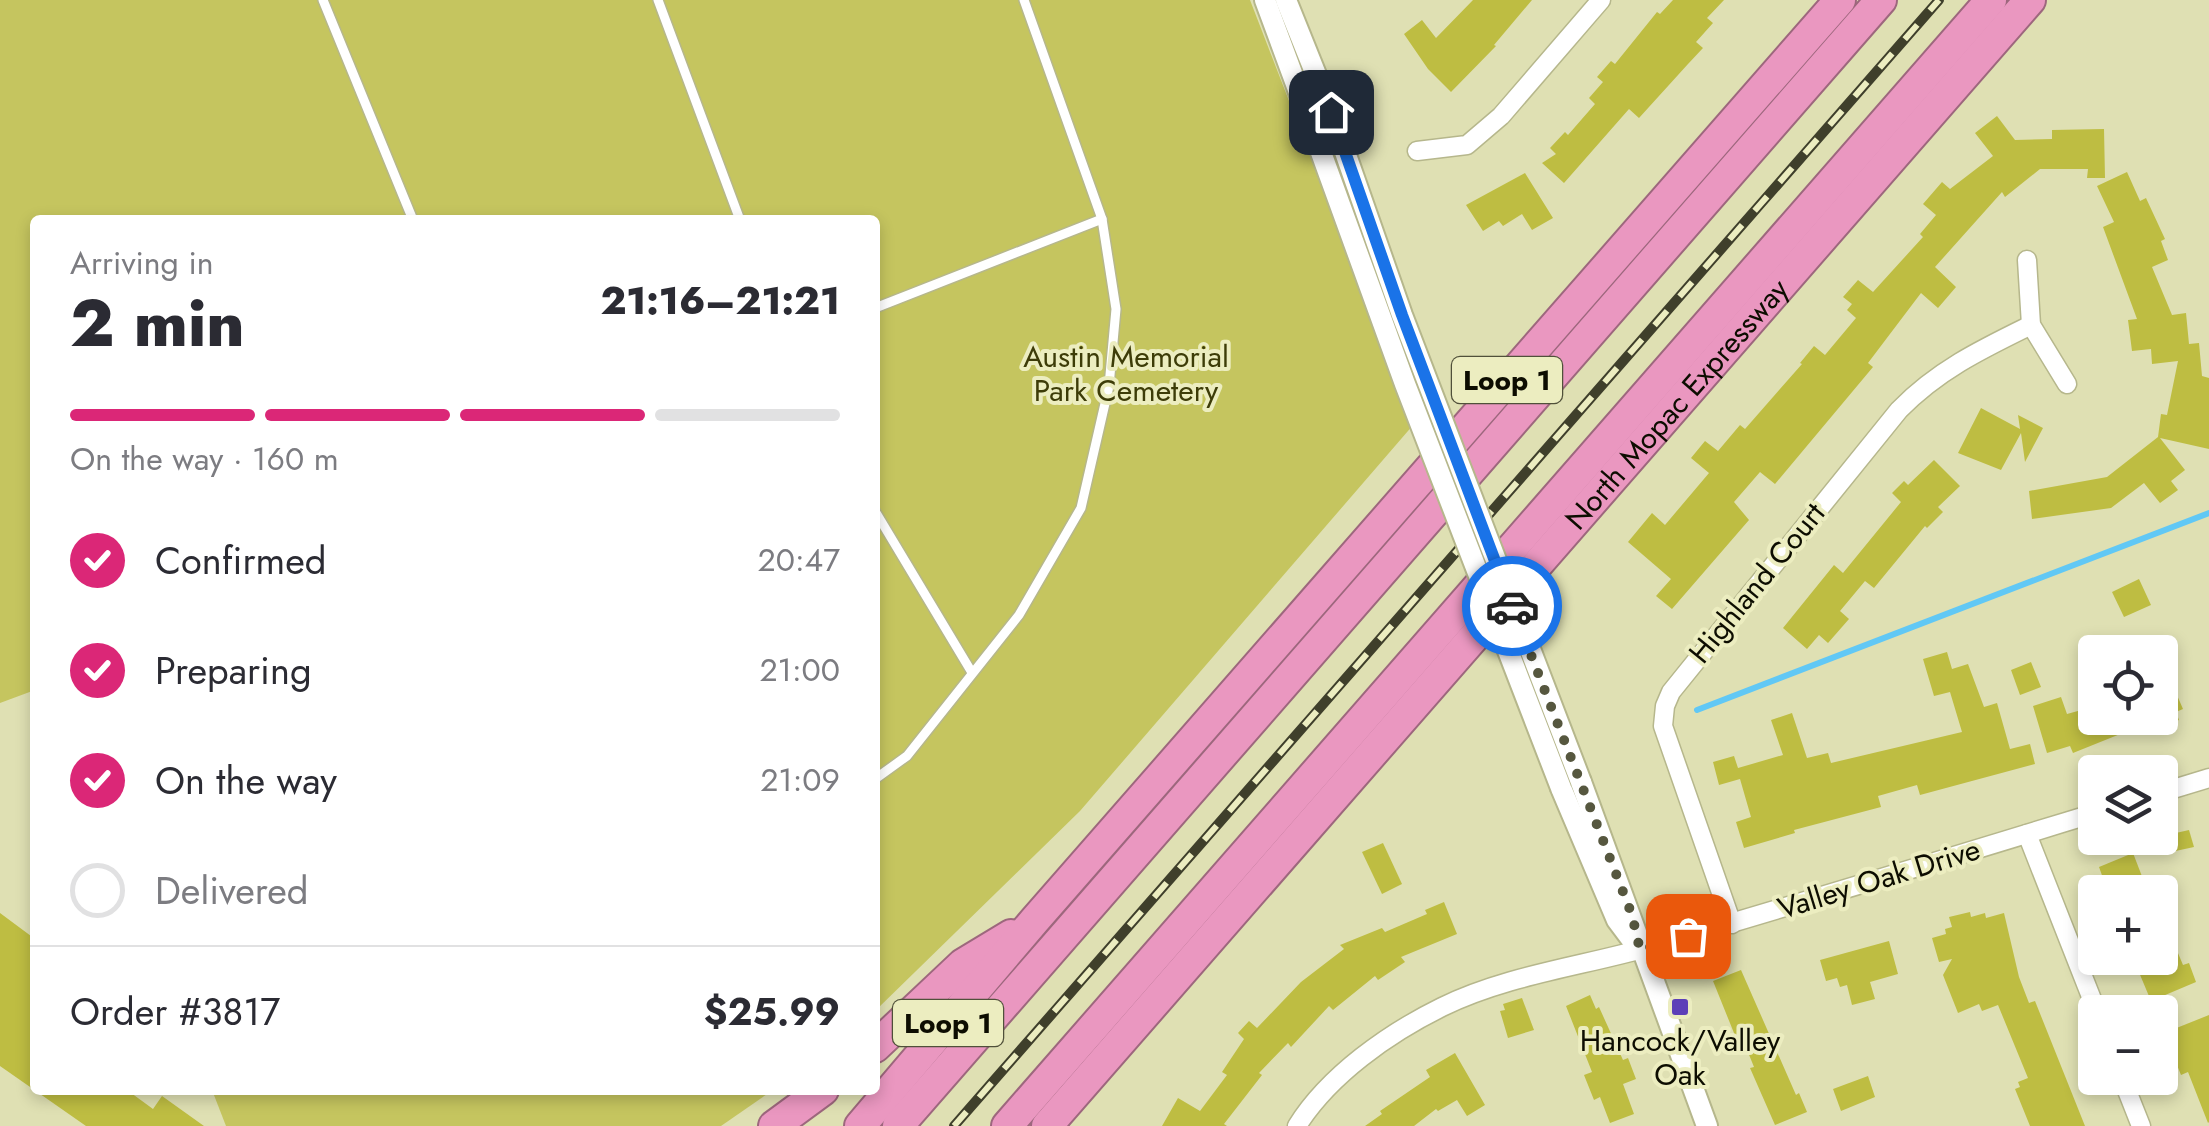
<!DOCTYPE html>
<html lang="en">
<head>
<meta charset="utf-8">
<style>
  body { margin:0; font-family:Jost,sans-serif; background:#f2f2f3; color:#2b2b33; height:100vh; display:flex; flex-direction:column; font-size:38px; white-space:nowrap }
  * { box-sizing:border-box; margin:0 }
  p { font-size:32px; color:#7c7c81 }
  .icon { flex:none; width:55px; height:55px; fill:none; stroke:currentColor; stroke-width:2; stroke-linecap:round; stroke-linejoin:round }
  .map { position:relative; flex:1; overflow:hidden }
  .panel { position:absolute; left:30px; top:215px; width:850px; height:880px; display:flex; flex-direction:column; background:#fff; border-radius:10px; box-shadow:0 5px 15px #0003 }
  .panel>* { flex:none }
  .buttons { position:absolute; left:2078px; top:635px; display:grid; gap:20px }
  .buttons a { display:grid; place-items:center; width:100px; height:100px; border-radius:10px; background:#fff; box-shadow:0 5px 15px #0003; font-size:50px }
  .pin { position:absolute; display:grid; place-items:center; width:85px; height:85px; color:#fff; margin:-42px; border-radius:20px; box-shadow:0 5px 15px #0006 }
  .courier { position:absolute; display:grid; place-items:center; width:100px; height:100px; margin:-50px; border:8px solid #1a73e8; border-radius:50%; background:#fff; color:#222; box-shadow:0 2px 12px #0007 }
  .overview em { font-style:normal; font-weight:800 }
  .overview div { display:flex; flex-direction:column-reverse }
  .overview { display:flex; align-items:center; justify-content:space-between; height:170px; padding:0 40px }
  h1 { font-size:65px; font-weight:800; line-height:75px }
  .bar { display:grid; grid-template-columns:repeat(4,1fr); gap:15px 10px; align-content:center; height:120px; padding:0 40px }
  .bar i { height:12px; border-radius:8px; background:#e1e1e2 }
  .bar .on { background:#db2777 }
  .bar p { grid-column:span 4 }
  .line { display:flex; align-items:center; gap:25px; padding:0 40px; border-top:2px solid #e1e1e2 }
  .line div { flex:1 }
  ol { padding:0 40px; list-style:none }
  li { display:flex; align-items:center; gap:30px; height:110px }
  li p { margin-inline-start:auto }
  li .icon { padding:10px; border-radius:50%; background:#db2777; color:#fff; stroke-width:4 }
  li:last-child { color:#7c7c81 }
  li i { width:55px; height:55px; border:5px solid #e1e1e2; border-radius:50% }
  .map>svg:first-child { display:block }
</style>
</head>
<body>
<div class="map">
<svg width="2209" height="1126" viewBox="0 0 2209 1126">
  <rect width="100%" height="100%" fill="#dfe0b3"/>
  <g fill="#c5c55f">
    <polygon points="0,0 1250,0 1414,424 1080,811 875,1011 875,220 35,220 35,690 0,703"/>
    <polygon points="212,1090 773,1090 721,1126 226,1126"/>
  </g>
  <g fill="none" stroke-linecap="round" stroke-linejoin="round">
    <polyline stroke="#61c8f5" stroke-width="6" points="1697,710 2209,513"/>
  </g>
  <g fill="#bebd42">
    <polygon points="1473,0 1532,0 1494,45 1496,46 1451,92 1428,69 1404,34 1422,20 1436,38"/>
    <polygon points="1673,0 1724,0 1707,18 1713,23 1696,42 1703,48 1688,64 1639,118 1629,109 1564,183 1542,163 1556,154 1550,148 1565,132 1568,135 1595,104 1589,98 1603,82 1597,77 1611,61 1615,64 1657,12 1660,14"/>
    <polygon points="1997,116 2015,140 2052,139 2052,130 2104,129 2105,178 2087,178 2088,169 2040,169 2005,197 2002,192 1935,267 1956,287 1938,308 1921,293 1868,363 1873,367 1775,484 1760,472 1734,502 1749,520 1672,609 1656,596 1671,579 1628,542 1652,513 1665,525 1709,473 1691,458 1705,441 1718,451 1740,425 1745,429 1802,364 1800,363 1814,346 1825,355 1856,318 1847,310 1852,304 1843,297 1858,280 1873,292 1923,237 1920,234 1936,215 1923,204 1942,182 1950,189 1993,156 1975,133"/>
    <polygon points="2127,172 2140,201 2146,198 2165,239 2161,241 2168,260 2152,267 2172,315 2186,313 2189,344 2199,343 2202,376 2209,378 2209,449 2160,438 2185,470 2171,481 2178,490 2160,503 2144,483 2111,508 2032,519 2029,491 2107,477 2158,437 2161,414 2167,415 2178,361 2152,364 2151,349 2132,351 2128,320 2137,319 2103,227 2114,222 2097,186"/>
    <polygon points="1525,173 1553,218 1532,230 1522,214 1503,226 1499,221 1483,231 1466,205"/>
    <polygon points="1981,408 2020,429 2018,415 2043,428 2025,462 2021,433 2001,470 1958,453"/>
    <polygon points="1934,460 1960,486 1938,507 1943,512 1927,528 1925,526 1874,588 1865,581 1840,611 1849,619 1828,643 1819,635 1807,649 1783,628 1834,565 1843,573 1901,502 1892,493 1904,481 1908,485"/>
    <polygon points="2139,579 2151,605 2124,617 2112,592"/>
    <polygon points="1947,652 1952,669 1968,664 1984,707 1997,703 2010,749 2030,744 2035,764 1920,795 1917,785 1878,796 1881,807 1794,830 1795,833 1744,848 1736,822 1751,817 1740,779 1719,785 1713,762 1734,756 1738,768 1783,755 1771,720 1792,713 1807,758 1828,753 1831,763 1962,732 1950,692 1934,696 1923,659"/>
    <polygon points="2160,656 2183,709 2176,712 2179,720 2160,728 2160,718 2073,753 2070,746 2047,753 2033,706 2061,697 2067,714 2085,709 2087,716 2095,714 2095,718 2160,718"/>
    <polygon points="2031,662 2041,687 2020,695 2011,670"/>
    <polygon points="2189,830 2194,847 2171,852 2167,835"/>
    <polygon points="1383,843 1402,884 1382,894 1362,852"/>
    <polygon points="2133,853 2148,892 2108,892 2099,867"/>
    <polygon points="1444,902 1457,934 1401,957 1405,962 1378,980 1375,976 1333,1010 1329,1006 1291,1047 1288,1043 1259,1073 1262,1075 1224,1124 1227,1126 1162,1126 1178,1098 1200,1111 1227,1075 1222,1072 1244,1039 1238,1033 1249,1021 1257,1028 1301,982 1344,949 1340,945 1382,928 1385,932 1427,914 1425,910"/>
    <polygon points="2160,910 2183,965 2189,963 2196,982 2151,1001 2133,958 2160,958"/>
    <polygon points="1970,912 1971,917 1985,913 1986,918 2004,913 2019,977 2029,1003 2035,1001 2085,1126 2030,1126 2015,1089 2020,1087 2018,1082 2028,1078 1998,1005 1982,1011 1979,1004 1958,1013 1943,975 1952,959 1939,962 1932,938 1946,934 1945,929 1952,927 1949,917"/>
    <polygon points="0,913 35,939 35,1090 127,1090 153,1109 162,1096 204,1126 86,1126 0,1066"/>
    <polygon points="1889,941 1898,974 1870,982 1875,999 1852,1005 1847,985 1840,987 1837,978 1826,981 1820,960"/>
    <polygon points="1741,970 1796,1095 1799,1093 1807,1112 1775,1125 1750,1068 1754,1067 1741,1035 1736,1038 1713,981"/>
    <polygon points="1590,995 1596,1009 1599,1007 1623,1060 1628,1058 1636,1079 1623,1084 1634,1114 1610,1123 1600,1097 1594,1100 1584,1075 1592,1072 1566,1006"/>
    <polygon points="1522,998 1534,1030 1508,1038 1500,1011 1505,1010 1503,1004"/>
    <polygon points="2209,1015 2209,1122 2208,1123 2188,1072 2181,1075 2164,1033"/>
    <polygon points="1455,1053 1485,1105 1467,1116 1457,1100 1438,1111 1436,1109 1414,1126 1365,1126 1382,1114 1380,1111 1430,1077 1426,1070"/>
    <polygon points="1868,1076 1875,1097 1841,1111 1833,1089"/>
  </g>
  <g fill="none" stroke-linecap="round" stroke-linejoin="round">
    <defs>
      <g id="service">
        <polyline points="323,0 413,220"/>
        <polyline points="658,0 740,220"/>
        <polyline points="875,308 1102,219"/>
        <polyline points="875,511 971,671"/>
        <polyline points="875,779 907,756 1019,615 1081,508 1109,386 1116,309 1102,219 1024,0"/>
      </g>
      <g id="minor">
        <polyline points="1417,151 1467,145 1501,116 1601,0"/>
        <polyline points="2027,260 2031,325 2067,384"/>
        <polyline points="2160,793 2209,778"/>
        <polyline points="2027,834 2097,1012"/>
        <path d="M1732,924L1663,726L1665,706L1671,692L1899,410C1938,370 1982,349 2031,325"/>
        <polyline points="2122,1078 2141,1126"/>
        <path d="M1297,1126C1329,1075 1389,1033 1442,1007C1507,975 1584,966 1653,946C1801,903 1948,858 2095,813"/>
      </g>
      <g id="tertiary">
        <polyline points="1265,0 1310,122"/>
        <polyline points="1286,0 1331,112"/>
        <polyline points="1581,782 1707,1126"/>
        <polyline points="1561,788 1617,920 1635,944"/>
      </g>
      <g id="motorway">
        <polyline points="875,1047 963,964 1011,935"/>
        <polyline points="774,1126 823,1090"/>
        <polyline points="860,1126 1035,920 1840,0"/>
        <polyline points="898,1126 1881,0"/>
        <polyline points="1007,1126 1991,0"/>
        <path id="s1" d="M1047,1126L2030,0"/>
      </g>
    </defs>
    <use href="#service" stroke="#b6b78c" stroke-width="12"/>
    <use href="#minor" stroke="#b6b78c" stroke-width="21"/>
    <use href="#tertiary" stroke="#b6b78c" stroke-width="24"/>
    <use href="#motorway" stroke="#9d677d" stroke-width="34"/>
    <use href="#service" stroke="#fff" stroke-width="9"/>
    <use href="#minor" stroke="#fff" stroke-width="18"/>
    <use href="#tertiary" stroke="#fff" stroke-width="20"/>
    <use href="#motorway" stroke="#ea97c0" stroke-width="30"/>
    <defs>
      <polyline id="rail" points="954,1126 1939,0"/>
    </defs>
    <use href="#rail" stroke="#3f3f2b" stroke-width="10"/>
    <use href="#rail" stroke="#ecedc0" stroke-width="6" stroke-dasharray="19" stroke-linecap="butt"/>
    <defs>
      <g id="tertiary-bridge">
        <polyline points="1331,112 1402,315 1581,782"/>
        <polyline points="1310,122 1405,384 1561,788"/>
      </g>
    </defs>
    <use href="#tertiary-bridge" stroke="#b6b78c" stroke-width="24" stroke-linecap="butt"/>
    <use href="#tertiary-bridge" stroke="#fff" stroke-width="20"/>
  </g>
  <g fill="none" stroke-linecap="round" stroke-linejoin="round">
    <polyline stroke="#56573f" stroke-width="10" stroke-dasharray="0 18" points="1512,606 1632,915 1640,950 1688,936"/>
    <polyline stroke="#1a73e8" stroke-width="12" points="1331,112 1402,315 1512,606"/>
  </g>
  <rect fill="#5d40b8" stroke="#ecedc0" stroke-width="4" x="1670" y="997" width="20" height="20" rx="5"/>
  <g text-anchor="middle" stroke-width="8" stroke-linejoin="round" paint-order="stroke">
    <g fill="#ecedc0" stroke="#50503a" stroke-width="2.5">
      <rect x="1452" y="357" width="110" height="46" rx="8"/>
      <rect x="893" y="1000" width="110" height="46" rx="8"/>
    </g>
    <g font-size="28" font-weight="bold" fill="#0d0d01">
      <text x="1507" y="390">Loop 1</text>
      <text x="948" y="1033">Loop 1</text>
    </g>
    <g font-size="30" fill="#3d3c08" stroke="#ecedc0">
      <text x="1126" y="367">Austin Memorial<tspan x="1126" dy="34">Park Cemetery</tspan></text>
    </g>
    <g font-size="30" fill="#0d0d01" stroke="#ecedc0">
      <text dy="10" stroke="none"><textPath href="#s1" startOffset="958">North Mopac Expressway</textPath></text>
      <text transform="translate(1757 583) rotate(-51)" y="10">Highland Court</text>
      <text transform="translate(1879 879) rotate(-17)" y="10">Valley Oak Drive</text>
    </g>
    <g font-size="30" fill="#0d0d01" stroke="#ecedc0">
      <text x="1680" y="1051">Hancock/Valley<tspan x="1680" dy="34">Oak</tspan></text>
    </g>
  </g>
</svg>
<div class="buttons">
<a><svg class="icon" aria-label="locate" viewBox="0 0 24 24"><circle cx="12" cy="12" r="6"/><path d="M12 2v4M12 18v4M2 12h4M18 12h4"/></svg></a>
<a><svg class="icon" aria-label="layers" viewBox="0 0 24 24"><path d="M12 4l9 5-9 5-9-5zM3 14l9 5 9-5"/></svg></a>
<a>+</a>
<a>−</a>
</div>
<div class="pin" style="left:1688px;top:936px;background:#ea580c"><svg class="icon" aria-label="bag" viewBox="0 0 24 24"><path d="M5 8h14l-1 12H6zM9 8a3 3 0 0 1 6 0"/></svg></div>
<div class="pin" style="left:1331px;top:112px;background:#1f2937"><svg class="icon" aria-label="home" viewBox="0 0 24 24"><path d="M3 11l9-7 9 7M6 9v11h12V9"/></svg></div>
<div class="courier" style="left:1512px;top:606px"><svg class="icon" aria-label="car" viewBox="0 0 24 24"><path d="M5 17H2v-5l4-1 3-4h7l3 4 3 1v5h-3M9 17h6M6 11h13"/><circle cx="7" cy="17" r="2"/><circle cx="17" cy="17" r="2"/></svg></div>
<section class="panel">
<div class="overview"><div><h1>2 min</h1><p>Arriving in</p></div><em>21:16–21:21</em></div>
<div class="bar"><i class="on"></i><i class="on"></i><i class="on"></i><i></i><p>On the way · 160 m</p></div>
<ol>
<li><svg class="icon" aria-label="check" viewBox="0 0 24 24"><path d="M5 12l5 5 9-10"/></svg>Confirmed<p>20:47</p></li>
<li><svg class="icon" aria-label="check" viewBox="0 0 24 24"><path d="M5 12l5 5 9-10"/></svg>Preparing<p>21:00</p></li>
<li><svg class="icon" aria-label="check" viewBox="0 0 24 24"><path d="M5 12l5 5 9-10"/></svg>On the way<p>21:09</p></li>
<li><i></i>Delivered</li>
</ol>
<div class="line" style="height:130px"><div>Order #3817</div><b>$25.99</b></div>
</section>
</div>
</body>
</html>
